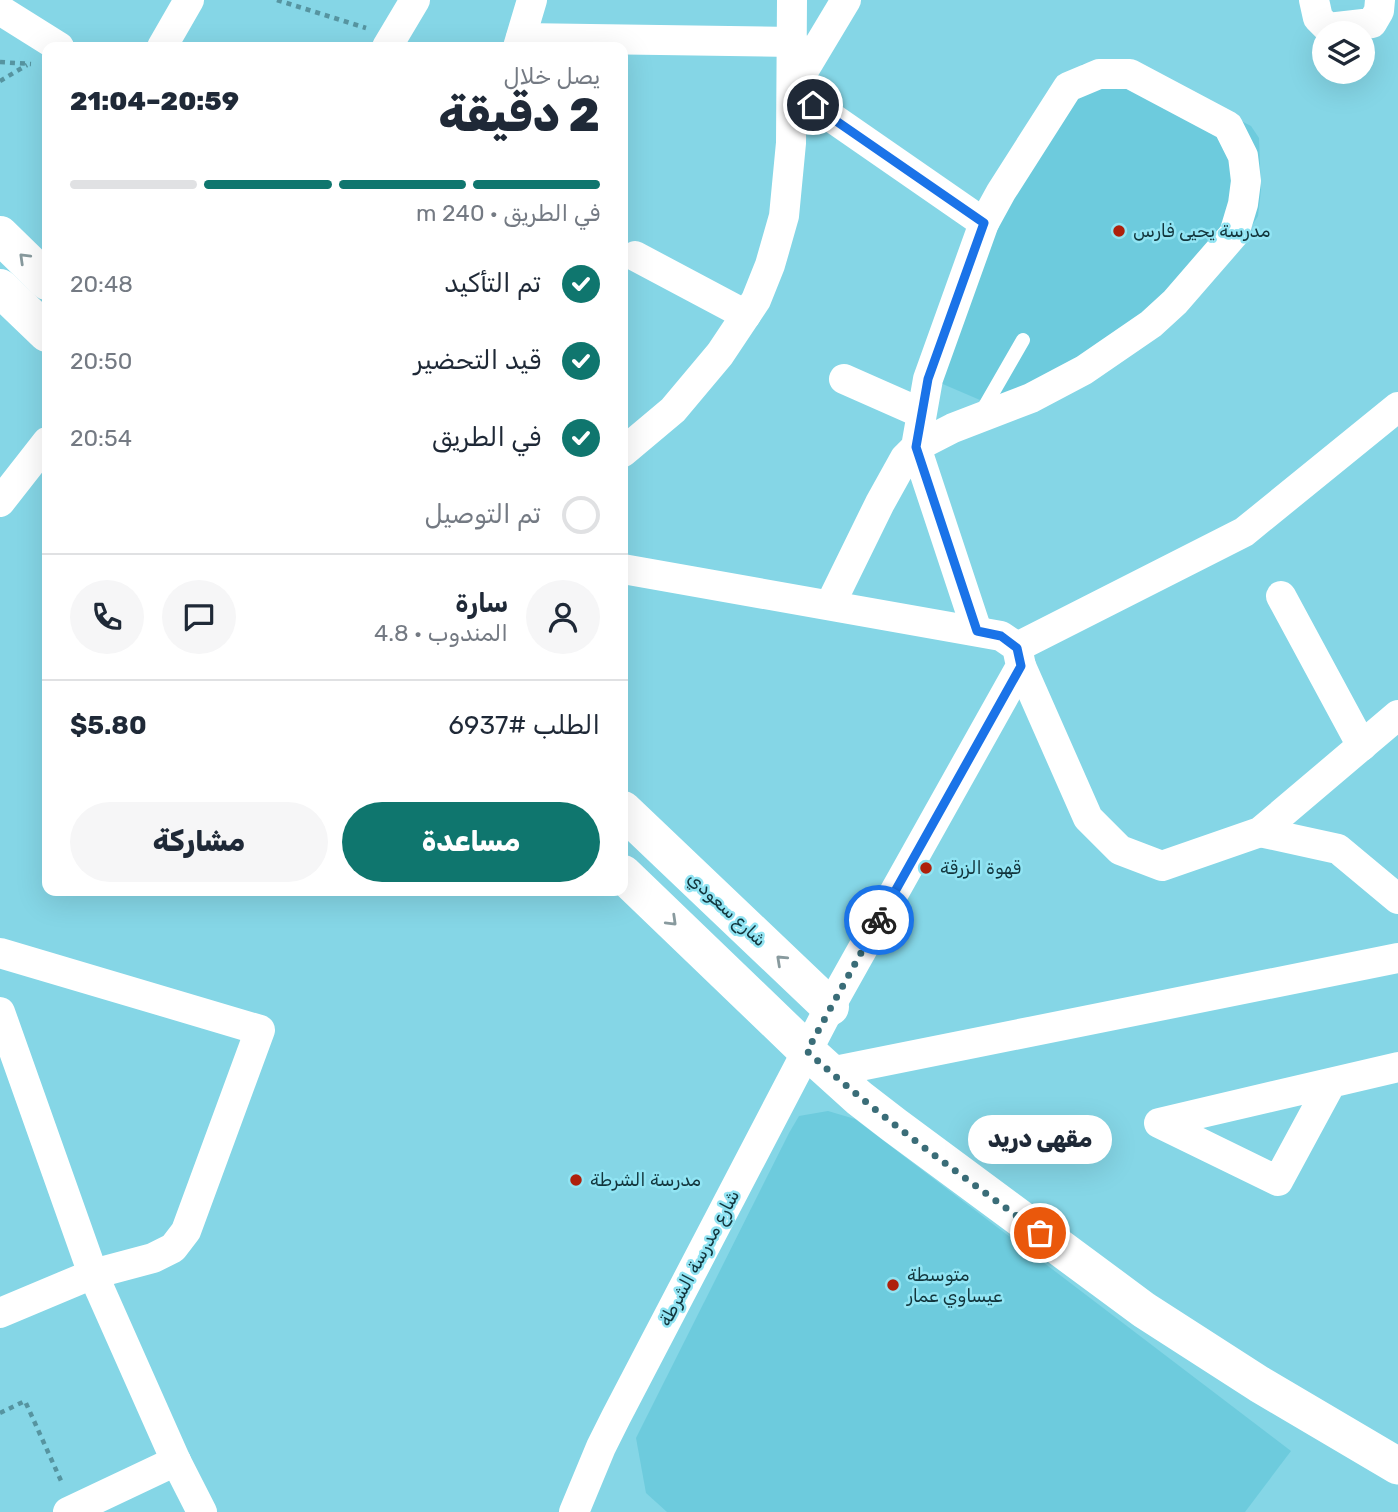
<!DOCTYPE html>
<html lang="ar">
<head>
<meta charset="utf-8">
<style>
  body { margin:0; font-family:Rubik,"Noto Naskh Arabic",sans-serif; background:#f6f6f7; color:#1f2937; direction:rtl; height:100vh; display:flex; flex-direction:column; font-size:26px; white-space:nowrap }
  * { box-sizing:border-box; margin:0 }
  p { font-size:23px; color:#747a83 }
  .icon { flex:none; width:38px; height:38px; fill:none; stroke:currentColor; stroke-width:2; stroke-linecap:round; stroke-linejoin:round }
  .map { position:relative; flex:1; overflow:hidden; direction:ltr }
  .sheet { position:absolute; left:42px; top:42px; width:586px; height:854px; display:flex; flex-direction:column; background:#fff; border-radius:14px; box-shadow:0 7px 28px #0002; direction:rtl }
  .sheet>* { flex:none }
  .tools { position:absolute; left:1312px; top:21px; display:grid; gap:14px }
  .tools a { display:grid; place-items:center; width:63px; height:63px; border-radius:50%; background:#fff; box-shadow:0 7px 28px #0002; font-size:35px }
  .pin { position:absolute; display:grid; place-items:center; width:60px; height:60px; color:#fff; margin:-30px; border:4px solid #fff; border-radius:50%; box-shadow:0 2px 7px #0007 }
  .courier { position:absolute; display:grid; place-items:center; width:70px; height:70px; margin:-35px; border:5px solid #1a73e8; border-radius:50%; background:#fff; color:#222; box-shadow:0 2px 9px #0007 }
  .bubble { position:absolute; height:49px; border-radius:24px; background:#fff; box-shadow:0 7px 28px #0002; font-size:23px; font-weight:800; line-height:49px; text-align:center; direction:rtl }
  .summary em { font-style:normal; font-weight:800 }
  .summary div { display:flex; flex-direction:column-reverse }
  .summary { display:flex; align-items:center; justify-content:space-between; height:119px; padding:0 28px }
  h1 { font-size:46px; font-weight:800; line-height:52px }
  .bar { display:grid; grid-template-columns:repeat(4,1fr); gap:10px 7px; align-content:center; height:84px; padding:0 28px }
  .bar i { height:9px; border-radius:5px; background:#e0e1e3 }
  .bar .selected { background:#0f766e }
  .bar p { grid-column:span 4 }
  .line { display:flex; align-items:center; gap:18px; padding:0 28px; border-top:2px solid #e0e1e3 }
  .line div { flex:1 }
  .round { display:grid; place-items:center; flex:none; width:74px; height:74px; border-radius:37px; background:#f6f6f7 }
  ol { padding:0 28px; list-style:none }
  li { display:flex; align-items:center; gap:21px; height:77px }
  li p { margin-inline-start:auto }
  li .icon { padding:7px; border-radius:50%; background:#0f766e; color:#fff; stroke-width:4 }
  li:last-child { color:#747a83 }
  li i { width:38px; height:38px; border:4px solid #e0e1e3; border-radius:50% }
  .primary-button { display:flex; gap:14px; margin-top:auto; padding:14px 28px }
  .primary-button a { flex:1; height:80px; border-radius:42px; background:#0f766e; color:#fff; font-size:28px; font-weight:800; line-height:80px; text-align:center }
  .primary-button a+a { background:#f6f6f7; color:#1f2937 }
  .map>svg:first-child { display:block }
</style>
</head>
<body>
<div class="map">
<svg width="1398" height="1512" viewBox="0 0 1398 1512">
  <rect width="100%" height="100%" fill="#85d6e6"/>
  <g fill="#6dcbdd">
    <polygon points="1122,60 1251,126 1259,138 1261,190 1258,216 1239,247 1174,321 987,403 938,382 1002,200 1082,64"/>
    <polygon points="828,1111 855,1119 1291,1451 1245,1512 667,1512 646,1493 636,1438 789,1133 799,1116"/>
  </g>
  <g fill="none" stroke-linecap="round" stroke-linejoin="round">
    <g stroke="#5694a0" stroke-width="4.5" stroke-dasharray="5 5" stroke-linecap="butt">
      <polyline points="277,0 366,28"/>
      <polyline points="0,62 31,64"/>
      <polyline points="0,81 27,65"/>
      <polyline points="0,1413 25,1401 62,1483"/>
    </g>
    <polyline stroke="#fff" stroke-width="14" points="981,413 1023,340"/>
    <g stroke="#fff" stroke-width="30">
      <polyline points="846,0 792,90 984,223"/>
      <polyline points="1314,0 1318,18 1328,28 1372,23 1379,11 1380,0"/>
      <polyline points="0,10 59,47"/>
      <polyline points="521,38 793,42"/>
      <polyline points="162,47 189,0"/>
      <polyline points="387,47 415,0"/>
      <polyline points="518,47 532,0"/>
      <polyline points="635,256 746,315"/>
      <polyline points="844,379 921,413"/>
      <polyline points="623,452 673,410 720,354 756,300 770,265 784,216 791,143 792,0"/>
      <polyline points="0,502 47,442"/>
      <polyline points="1281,596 1362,746"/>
      <polyline points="830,605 880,503 905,458 916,447 953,428 1031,398 1084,370 1151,324 1175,302 1234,234 1243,204 1246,181 1243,156 1228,126 1130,74 1099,74 1068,87 1001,192 984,223 928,379 916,447 977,631"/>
      <polyline points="1017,647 1244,532 1398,407"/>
      <polyline points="1021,666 1088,818 1120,850 1162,866 1260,832 1398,715"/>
      <polyline points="1260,832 1338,849 1398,899"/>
      <polyline points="0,953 260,1030 186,1231 173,1248 153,1258 93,1274 0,1313"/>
      <polyline points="0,1012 93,1274 176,1461 202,1512"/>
      <polyline points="830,1072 1398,958"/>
      <polyline points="1331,1083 1278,1181 1159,1123 1398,1067"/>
      <polyline points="68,1512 176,1461"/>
      <polyline points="574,1512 601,1447 616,1417 830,1007 1021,666 1017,647 1001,636 623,569"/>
    </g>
    <polyline stroke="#fff" stroke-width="37" points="807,1051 859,1098 894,1125 1144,1310 1259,1384 1398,1466"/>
    <g stroke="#fff" stroke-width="38">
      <polyline points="0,235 47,281"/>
      <polyline points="0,288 47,333"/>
      <polyline points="623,810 830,1007"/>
      <polyline points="623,874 807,1051"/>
    </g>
  </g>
  <defs><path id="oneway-chevron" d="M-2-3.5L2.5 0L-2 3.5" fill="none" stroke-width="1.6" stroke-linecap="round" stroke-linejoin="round" transform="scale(1.75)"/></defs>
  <g stroke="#889a9e">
    <use href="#oneway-chevron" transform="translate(24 258) rotate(-136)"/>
    <use href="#oneway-chevron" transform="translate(672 921) rotate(44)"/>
    <use href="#oneway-chevron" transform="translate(781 960) rotate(-137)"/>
  </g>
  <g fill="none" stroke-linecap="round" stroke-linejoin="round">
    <path stroke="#3a6d78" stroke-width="7" stroke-dasharray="0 12.6" d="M879,920L807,1051C880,1118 960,1174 1040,1233"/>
    <polyline stroke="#1a73e8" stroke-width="9" points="813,105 984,223 928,379 916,447 977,631 1001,636 1017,648 1021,666 879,920"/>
  </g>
  <g fill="#ae200c" stroke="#91e4f3" stroke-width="2.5">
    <circle cx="1119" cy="231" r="7"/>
    <circle cx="926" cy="868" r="7"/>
    <circle cx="576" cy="1180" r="7"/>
    <circle cx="893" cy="1285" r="7"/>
  </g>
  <g text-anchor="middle" stroke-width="5" stroke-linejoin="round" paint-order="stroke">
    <g font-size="18" fill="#12353c" stroke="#91e4f3" text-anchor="start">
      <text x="1133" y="237">مدرسة يحيى فارس</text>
      <text x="940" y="874">قهوة الزرقة</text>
      <text x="590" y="1186">مدرسة الشرطة</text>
      <text x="907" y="1281">متوسطة<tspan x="907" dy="21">عيساوي عمار</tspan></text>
    </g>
    <g font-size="18" fill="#12353c" stroke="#91e4f3">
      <text transform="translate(727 909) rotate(43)" y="6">شارع سعودي</text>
      <text transform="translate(699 1258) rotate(-62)" y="6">شارع مدرسة الشرطة</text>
    </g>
  </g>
</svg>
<div class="tools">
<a><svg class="icon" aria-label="layers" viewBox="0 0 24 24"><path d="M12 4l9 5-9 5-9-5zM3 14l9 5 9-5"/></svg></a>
</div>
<div class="pin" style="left:1040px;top:1233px;background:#ea580c"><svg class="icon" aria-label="bag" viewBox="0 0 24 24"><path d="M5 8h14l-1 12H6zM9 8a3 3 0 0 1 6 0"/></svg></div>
<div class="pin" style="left:813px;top:105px;background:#1f2937"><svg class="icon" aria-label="home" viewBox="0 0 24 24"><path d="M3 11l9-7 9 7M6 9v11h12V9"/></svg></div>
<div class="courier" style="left:879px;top:920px"><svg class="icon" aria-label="bike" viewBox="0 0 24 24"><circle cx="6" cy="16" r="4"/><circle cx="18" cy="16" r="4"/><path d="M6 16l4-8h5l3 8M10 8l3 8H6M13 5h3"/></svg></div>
<div class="bubble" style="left:968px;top:1115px;width:144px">مقهى دريد</div>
<section class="sheet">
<div class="summary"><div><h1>2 دقيقة</h1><p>يصل خلال</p></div><em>20:59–21:04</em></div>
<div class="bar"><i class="selected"></i><i class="selected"></i><i class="selected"></i><i></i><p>في الطريق · 240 m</p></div>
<ol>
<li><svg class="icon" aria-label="check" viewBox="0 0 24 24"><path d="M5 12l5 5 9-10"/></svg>تم التأكيد<p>20:48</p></li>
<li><svg class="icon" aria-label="check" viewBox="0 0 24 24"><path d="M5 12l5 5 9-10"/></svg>قيد التحضير<p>20:50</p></li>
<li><svg class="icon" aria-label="check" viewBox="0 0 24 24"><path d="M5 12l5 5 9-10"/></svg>في الطريق<p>20:54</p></li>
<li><i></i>تم التوصيل</li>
</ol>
<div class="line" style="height:126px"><a class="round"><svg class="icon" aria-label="person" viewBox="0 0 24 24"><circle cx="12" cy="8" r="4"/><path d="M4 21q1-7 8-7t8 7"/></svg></a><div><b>سارة</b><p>المندوب · 4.8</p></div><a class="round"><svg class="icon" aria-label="chat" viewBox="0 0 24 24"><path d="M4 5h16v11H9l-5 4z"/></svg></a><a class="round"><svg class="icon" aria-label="phone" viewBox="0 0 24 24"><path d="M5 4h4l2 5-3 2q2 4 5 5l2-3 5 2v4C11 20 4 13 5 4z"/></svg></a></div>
<div class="line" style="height:91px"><div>الطلب #6937</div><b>$5.80</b></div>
<div class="primary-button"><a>مساعدة</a><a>مشاركة</a></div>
</section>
</div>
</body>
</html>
